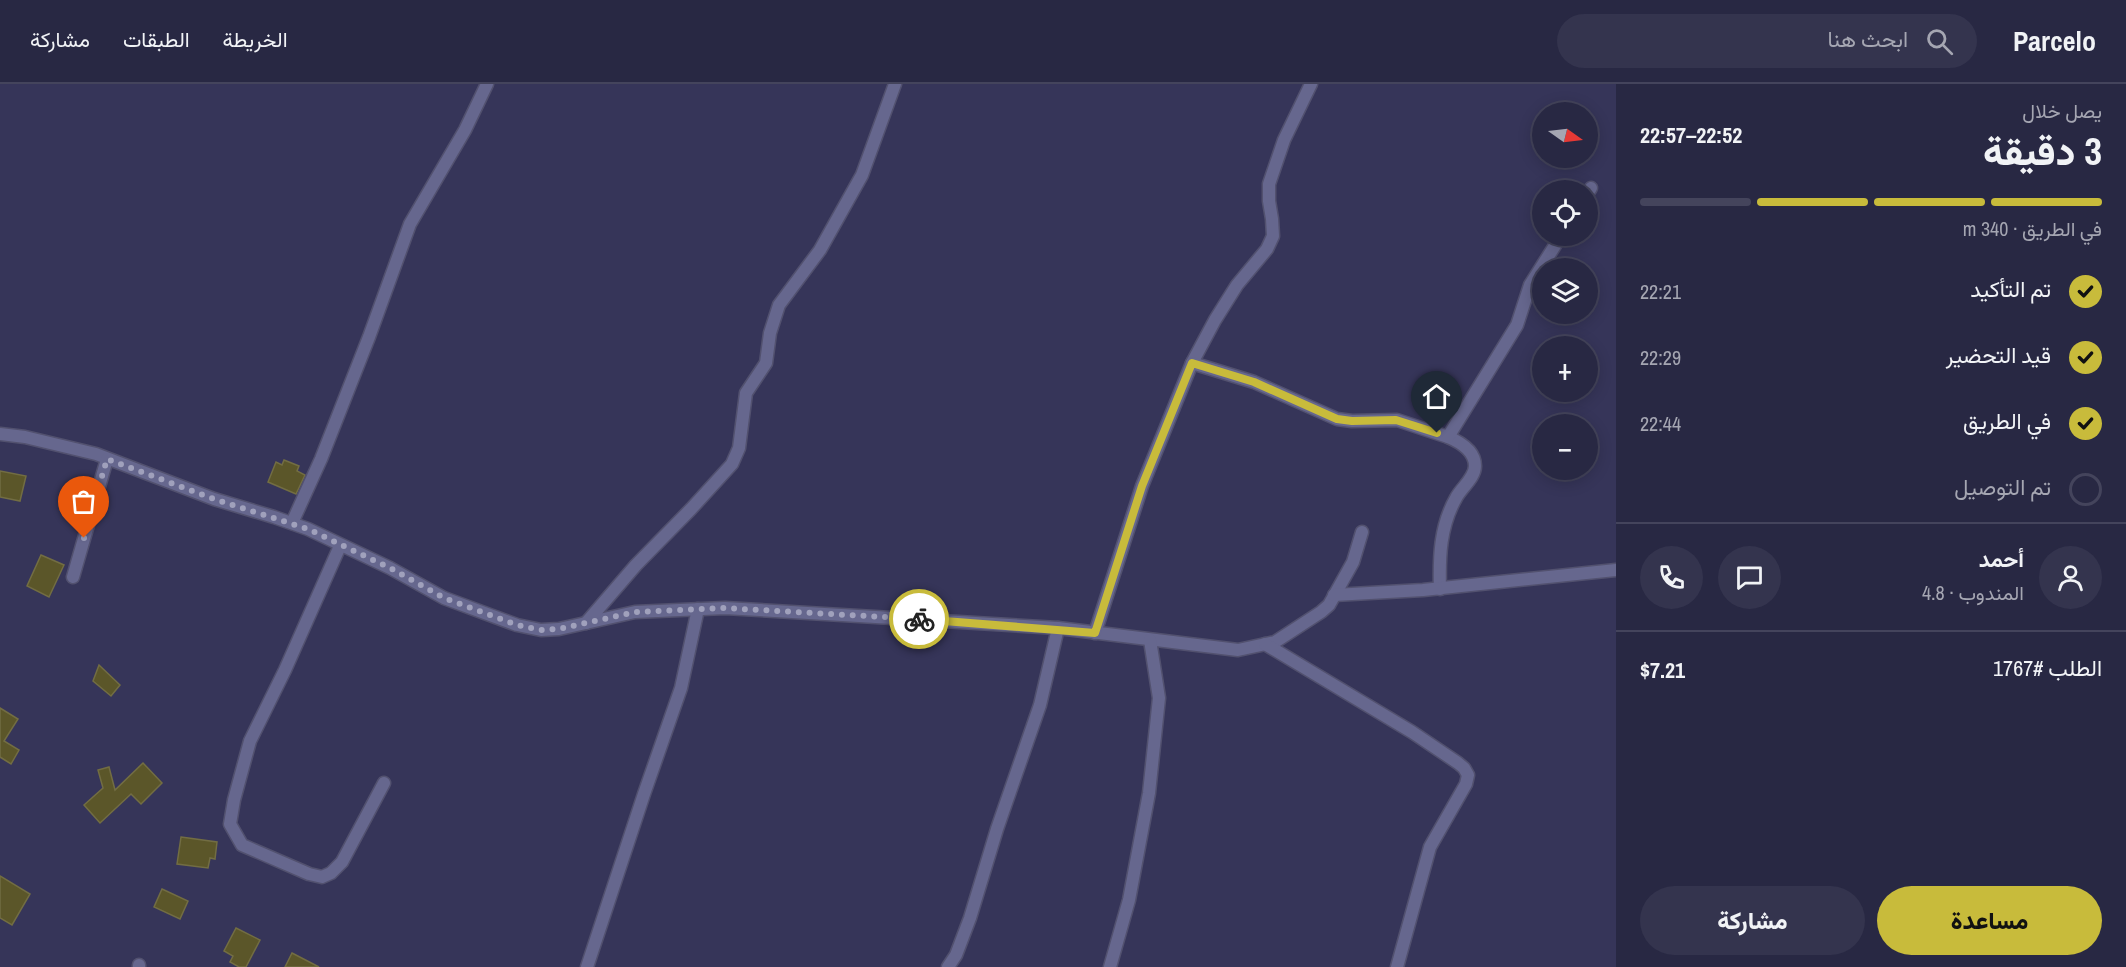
<!DOCTYPE html>
<html lang="ar">
<head>
<meta charset="utf-8">
<style>
  body { margin:0; font-family:"Archivo Narrow",Vazirmatn,sans-serif; background:#34344e; color:#f1f3f6; direction:rtl; height:100vh; display:flex; flex-direction:column; font-size:22px; white-space:nowrap }
  * { box-sizing:border-box; margin:0 }
  p { font-size:20px; color:#a5a6b2 }
  .icon { flex:none; width:33px; height:33px; fill:none; stroke:currentColor; stroke-width:2; stroke-linecap:round; stroke-linejoin:round }
  .map { position:relative; flex:1; overflow:hidden; direction:ltr }
  .details { display:flex; flex-direction:column; background:#282843; width:510px }
  .details>* { flex:none }
  .needle { width:39px; rotate:104deg }
  .buttons { position:absolute; left:1532px; top:18px; display:grid; gap:12px }
  .buttons a { display:grid; place-items:center; width:66px; height:66px; border-radius:50%; background:#282843; box-shadow:0 3px 15px #0003,0 0 0 2px #44445c; font-size:30px }
  .pin { position:absolute; display:grid; place-items:center; width:51px; height:51px; color:#fff; margin:-62px -26px; border-radius:50% 50% 50% 0; rotate:-45deg; box-shadow:0 0 6px #0007 }
  .pin .icon { rotate:45deg }
  .courier { position:absolute; display:grid; place-items:center; width:60px; height:60px; margin:-30px; border:4px solid #c8bb3b; border-radius:50%; background:#fff; color:#222; box-shadow:0 2px 8px #0007 }
  .overview em { font-style:normal; font-weight:800 }
  .overview div { display:flex; flex-direction:column-reverse }
  .overview { display:flex; align-items:center; justify-content:space-between; height:102px; padding:0 24px }
  h1 { font-size:39px; font-weight:800; line-height:45px }
  .bar { display:grid; grid-template-columns:repeat(4,1fr); gap:9px 6px; align-content:center; height:72px; padding:0 24px }
  .bar i { height:8px; border-radius:4px; background:#44445c }
  .bar .on { background:#c8bb3b }
  .bar p { grid-column:span 4 }
  .line { display:flex; align-items:center; gap:15px; padding:0 24px; border-top:2px solid #44445c }
  .line div { flex:1 }
  .round { display:grid; place-items:center; flex:none; width:63px; height:63px; border-radius:32px; background:#34344e }
  ol { padding:0 24px; list-style:none }
  li { display:flex; align-items:center; gap:18px; height:66px }
  li p { margin-inline-start:auto }
  li .icon { padding:6px; border-radius:50%; background:#c8bb3b; color:#111; stroke-width:4 }
  li:last-child { color:#a5a6b2 }
  li i { width:33px; height:33px; border:3px solid #44445c; border-radius:50% }
  .action { display:flex; gap:12px; margin-top:auto; padding:12px 24px }
  .action a { flex:1; height:69px; border-radius:36px; background:#c8bb3b; color:#111; font-size:24px; font-weight:800; line-height:69px; text-align:center }
  .action a+a { background:#34344e; color:#f1f3f6 }
  header { display:flex; align-items:center; gap:36px; box-sizing:border-box; height:84px; padding:0 30px; background:#282843; border-bottom:2px solid #44445c }
  header strong { font-size:28px }
  nav { display:flex; gap:33px; margin-inline-start:auto; font-size:21px }
  .search { width:420px; height:54px; background:#34344e; display:flex; align-items:center; gap:15px; box-sizing:border-box; padding:0 21px; border-radius:33px; color:#a5a6b2; font-size:22px }
  main { display:flex; flex:1; min-height:0 }
  .map>svg:first-child { display:block }
</style>
</head>
<body>
<header>
<strong>Parcelo</strong>
<div class="search"><svg class="icon" aria-label="search" viewBox="0 0 24 24"><circle cx="10" cy="10" r="6"/><path d="M15 15l6 6"/></svg>ابحث هنا</div>
<nav><a>الخريطة</a><a>الطبقات</a><a>مشاركة</a></nav>
</header>
<main>
<section class="details">
<div class="overview"><div><h1>3 دقيقة</h1><p>يصل خلال</p></div><em>22:52–22:57</em></div>
<div class="bar"><i class="on"></i><i class="on"></i><i class="on"></i><i></i><p>في الطريق · 340 m</p></div>
<ol>
<li><svg class="icon" aria-label="check" viewBox="0 0 24 24"><path d="M5 12l5 5 9-10"/></svg>تم التأكيد<p>22:21</p></li>
<li><svg class="icon" aria-label="check" viewBox="0 0 24 24"><path d="M5 12l5 5 9-10"/></svg>قيد التحضير<p>22:29</p></li>
<li><svg class="icon" aria-label="check" viewBox="0 0 24 24"><path d="M5 12l5 5 9-10"/></svg>في الطريق<p>22:44</p></li>
<li><i></i>تم التوصيل</li>
</ol>
<div class="line" style="height:108px"><a class="round"><svg class="icon" aria-label="person" viewBox="0 0 24 24"><circle cx="12" cy="8" r="4"/><path d="M4 21q1-7 8-7t8 7"/></svg></a><div><b>أحمد</b><p>المندوب · 4.8</p></div><a class="round"><svg class="icon" aria-label="chat" viewBox="0 0 24 24"><path d="M4 5h16v11H9l-5 4z"/></svg></a><a class="round"><svg class="icon" aria-label="phone" viewBox="0 0 24 24"><path d="M5 4h4l2 5-3 2q2 4 5 5l2-3 5 2v4C11 20 4 13 5 4z"/></svg></a></div>
<div class="line" style="height:78px"><div>الطلب #1767</div><b>$7.21</b></div>
<div class="action"><a>مساعدة</a><a>مشاركة</a></div>
</section>
<div class="map">
<svg width="1616" height="883" viewBox="0 0 1616 883">
  <rect width="100%" height="100%" fill="#363559"/>
  <g fill="#5b5629" stroke="#726d43" stroke-width="1.5">
    <polygon points="284,376 299,382 297,387 305,391 296,410 268,398 276,378 282,381"/>
    <polygon points="0,387 26,392 20,417 0,413"/>
    <polygon points="41,471 64,481 49,513 27,502"/>
    <polygon points="99,581 120,601 111,612 93,597"/>
    <polygon points="0,624 18,635 4,657 19,666 11,680 0,673"/>
    <polygon points="143,679 162,699 141,720 131,710 100,739 84,721 103,704 98,686 109,683 115,706"/>
    <polygon points="181,753 217,758 215,775 210,774 208,784 177,780"/>
    <polygon points="0,792 30,810 12,841 0,834"/>
    <polygon points="162,805 188,817 180,835 154,823"/>
    <polygon points="236,844 260,856 246,883 239,883 230,878 233,872 224,867"/>
    <polygon points="292,869 319,883 285,883"/>
  </g>
  <g fill="none" stroke-linecap="round" stroke-linejoin="round">
    <defs>
      <g id="minor">
        <polyline points="1587,110 1591,104"/>
        <polyline points="1192,279 1215,236 1237,201 1267,165 1273,152 1272,135 1269,117 1269,100 1284,56 1311,0"/>
        <polyline points="0,350 25,353 96,370 214,415 274,433 308,445 390,484 444,514 517,541 541,546 559,545 635,528 725,524 1058,544 1238,566 1275,558 1321,528 1329,521 1353,478 1362,448"/>
        <polyline points="292,439 321,375 369,253 410,140 465,46 487,0"/>
        <polyline points="340,462 285,586 250,657 234,716 230,740 242,761 309,790 322,793 331,789 342,778 384,699"/>
        <polyline points="73,493 107,375"/>
        <path d="M1440,505C1439,473 1440,442 1456,414C1461,404 1475,394 1475,382C1475,367 1460,358 1448,353"/>
        <polyline points="1334,511 1423,506 1616,486"/>
        <polyline points="586,539 636,481 691,425 732,380 739,364 746,309 766,279 770,249 779,221 820,166 862,91 895,0"/>
        <polyline points="1095,549 1142,402 1192,279 1254,298 1337,335 1352,337 1397,336 1448,353 1517,241 1530,201 1561,152"/>
        <polyline points="1265,560 1412,648 1458,679 1464,684 1468,691 1466,700 1430,763 1397,883"/>
        <polyline points="139,881 139,883"/>
        <polyline points="587,883 644,710 681,604 698,525"/>
        <polyline points="948,883 956,871 970,834 997,745 1040,621 1058,544"/>
        <polyline points="1110,883 1129,816 1149,709 1159,614 1150,556"/>
      </g>
    </defs>
    <use href="#minor" stroke="#52516f" stroke-width="15"/>
    <use href="#minor" stroke="#66678e" stroke-width="12"/>
  </g>
  <g fill="none" stroke-linecap="round" stroke-linejoin="round">
    <polyline stroke="#a0a1bc" stroke-width="6" stroke-dasharray="0 10.8" points="84,454 107,375 214,415 308,445 390,484 444,514 517,541 541,546 559,545 635,528 725,524 919,535"/>
    <polyline stroke="#c8bb3b" stroke-width="8" points="919,535 1095,549 1142,402 1192,279 1254,298 1337,335 1352,337 1396,336 1437,349"/>
  </g>
</svg>
<div class="buttons">
<a><svg class="needle" viewBox="-14 -14 28 28"><path d="M0-13l5 13h-10z" fill="#e53935"/><path d="M0 13l5-13h-10z" fill="#a5a6b2"/></svg></a>
<a><svg class="icon" aria-label="locate" viewBox="0 0 24 24"><circle cx="12" cy="12" r="6"/><path d="M12 2v4M12 18v4M2 12h4M18 12h4"/></svg></a>
<a><svg class="icon" aria-label="layers" viewBox="0 0 24 24"><path d="M12 4l9 5-9 5-9-5zM3 14l9 5 9-5"/></svg></a>
<a>+</a>
<a>−</a>
</div>
<div class="pin" style="left:84px;top:454px;background:#ea580c"><svg class="icon" aria-label="bag" viewBox="0 0 24 24"><path d="M5 8h14l-1 12H6zM9 8a3 3 0 0 1 6 0"/></svg></div>
<div class="pin" style="left:1437px;top:349px;background:#1f2937"><svg class="icon" aria-label="home" viewBox="0 0 24 24"><path d="M3 11l9-7 9 7M6 9v11h12V9"/></svg></div>
<div class="courier" style="left:919px;top:535px"><svg class="icon" aria-label="bike" viewBox="0 0 24 24"><circle cx="6" cy="16" r="4"/><circle cx="18" cy="16" r="4"/><path d="M6 16l4-8h5l3 8M10 8l3 8H6M13 5h3"/></svg></div>
</div>
</main>
</body>
</html>
